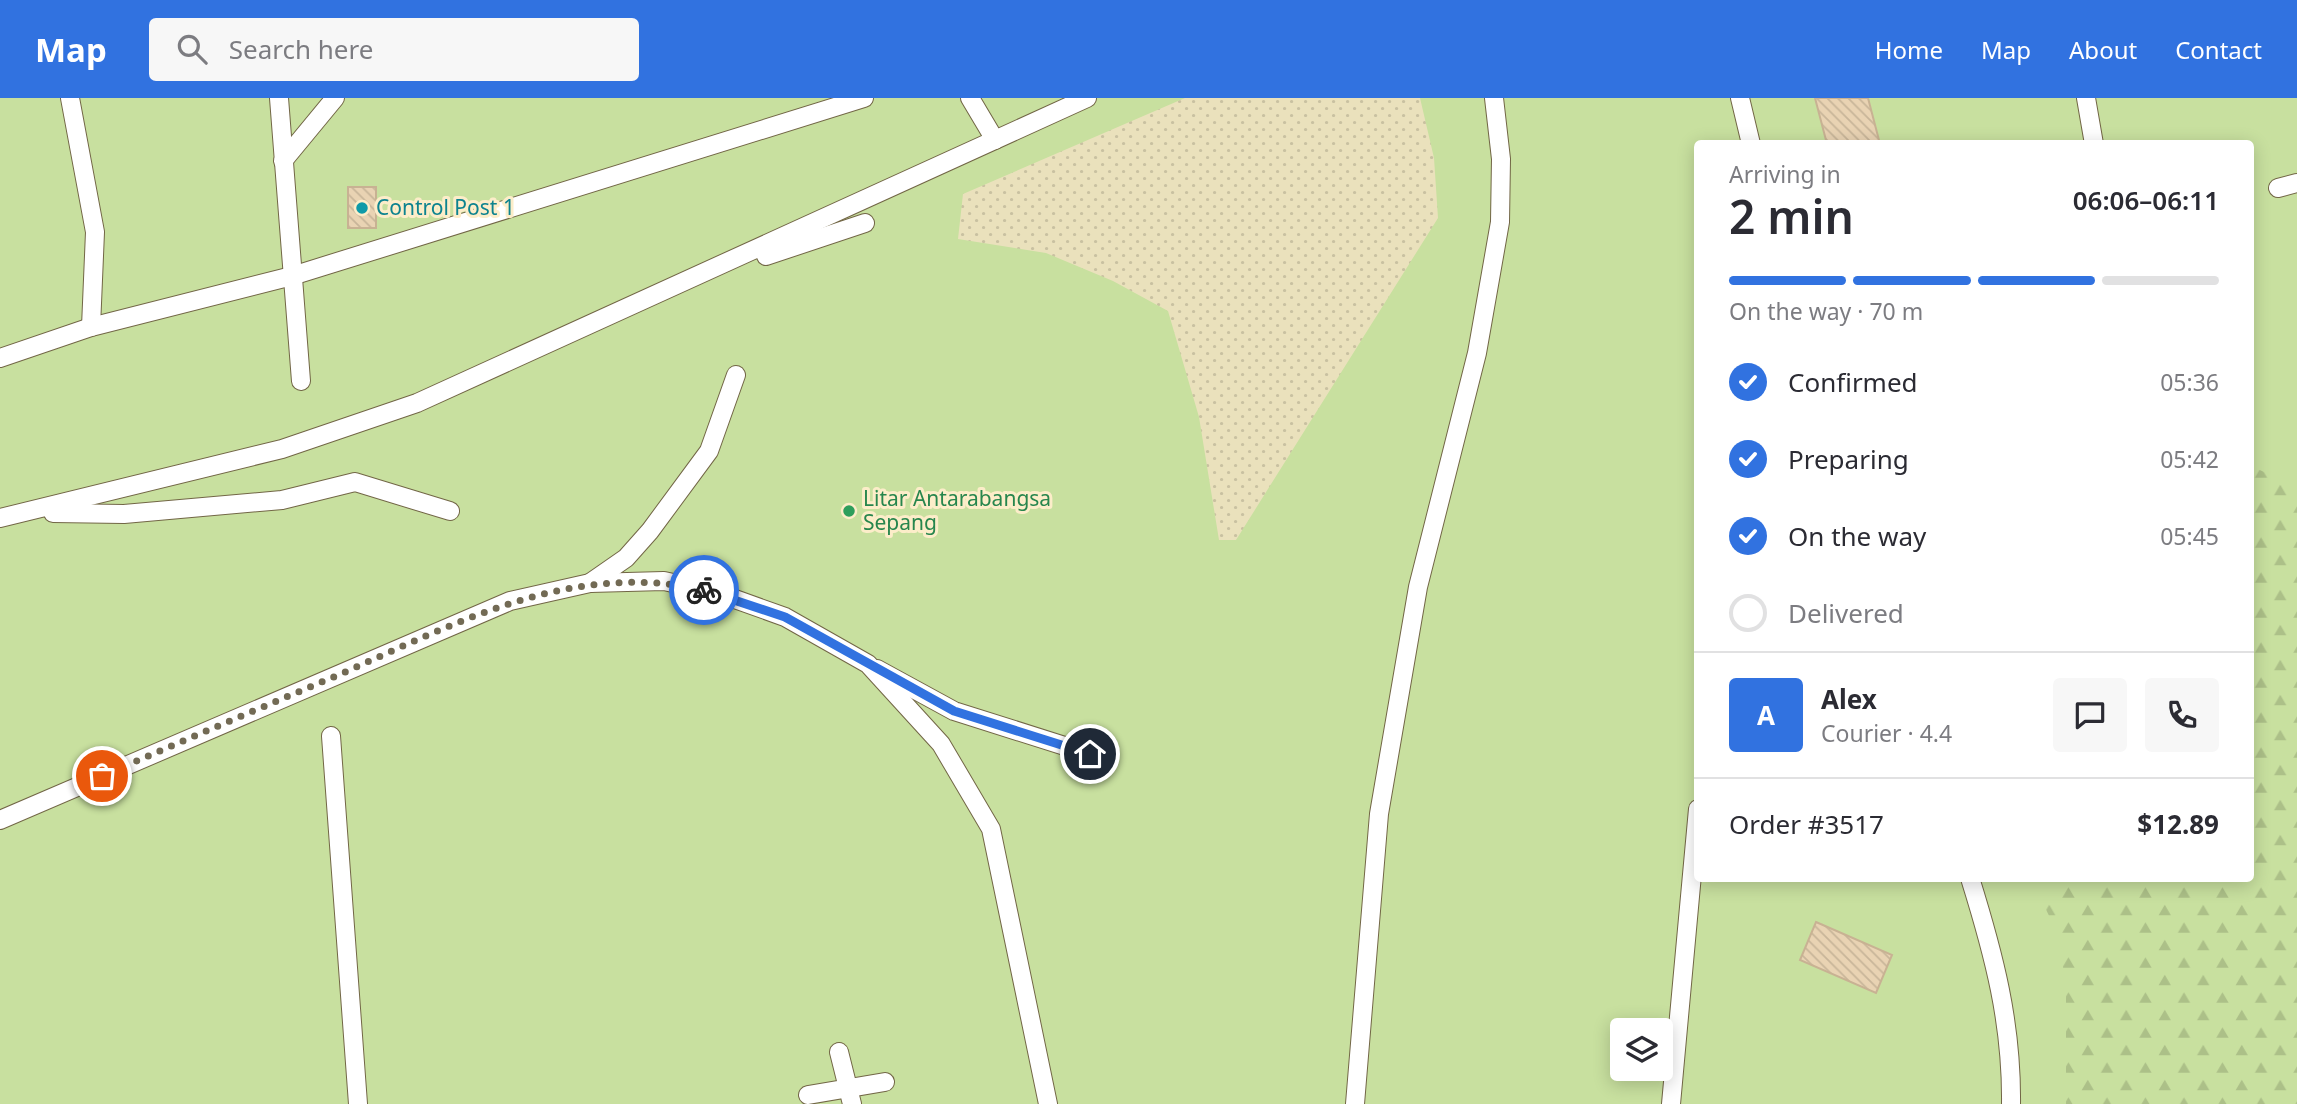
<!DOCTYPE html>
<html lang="en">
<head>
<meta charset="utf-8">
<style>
  body { margin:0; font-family:"Noto Sans",sans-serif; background:#f7f7f7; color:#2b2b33; height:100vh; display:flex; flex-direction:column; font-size:26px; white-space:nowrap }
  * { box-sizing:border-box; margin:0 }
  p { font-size:23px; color:#7c7c81 }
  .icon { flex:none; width:38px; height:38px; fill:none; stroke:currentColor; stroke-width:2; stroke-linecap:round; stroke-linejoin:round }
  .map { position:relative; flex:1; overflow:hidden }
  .drawer { position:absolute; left:1694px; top:42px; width:560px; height:742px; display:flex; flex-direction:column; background:#fff; border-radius:7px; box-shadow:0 4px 18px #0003 }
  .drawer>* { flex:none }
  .tools { position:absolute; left:1610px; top:920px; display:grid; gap:14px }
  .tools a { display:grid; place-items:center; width:63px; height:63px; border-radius:7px; background:#fff; box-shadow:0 4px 18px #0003; font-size:35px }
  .pin { position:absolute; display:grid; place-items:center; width:60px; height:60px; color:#fff; margin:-30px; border:4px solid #fff; border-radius:50%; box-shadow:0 2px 7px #0007 }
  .courier { position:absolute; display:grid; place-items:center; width:70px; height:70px; margin:-35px; border:5px solid #3172e0; border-radius:50%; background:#fff; color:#222; box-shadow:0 2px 9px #0007 }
  .overview em { font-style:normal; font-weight:600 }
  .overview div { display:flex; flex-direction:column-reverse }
  .overview { display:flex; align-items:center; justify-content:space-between; height:119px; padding:0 35px }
  h1 { font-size:46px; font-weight:600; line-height:52px }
  .bar { display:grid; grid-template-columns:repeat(4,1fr); gap:10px 7px; align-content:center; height:84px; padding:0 35px }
  .bar i { height:9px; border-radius:5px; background:#e1e1e2 }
  .bar .on { background:#3172e0 }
  .bar p { grid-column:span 4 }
  .line { display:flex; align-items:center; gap:18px; padding:0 35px; border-top:2px solid #e1e1e2 }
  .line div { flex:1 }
  .round { display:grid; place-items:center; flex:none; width:74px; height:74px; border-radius:7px; background:#f7f7f7 }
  ol { padding:0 35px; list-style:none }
  li { display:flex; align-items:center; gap:21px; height:77px }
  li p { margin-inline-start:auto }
  li .icon { padding:7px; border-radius:50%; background:#3172e0; color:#fff; stroke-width:4 }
  li:last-child { color:#7c7c81 }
  li i { width:38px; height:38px; border:4px solid #e1e1e2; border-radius:50% }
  header { display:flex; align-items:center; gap:42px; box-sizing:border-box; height:98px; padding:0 35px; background:#3172e0; color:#fff }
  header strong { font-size:33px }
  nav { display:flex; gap:38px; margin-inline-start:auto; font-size:24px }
  .search { width:490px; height:63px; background:#f7f7f7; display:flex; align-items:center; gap:18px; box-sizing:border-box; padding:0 24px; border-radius:7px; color:#7c7c81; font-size:26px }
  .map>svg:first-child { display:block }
</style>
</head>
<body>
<header>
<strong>Map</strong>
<div class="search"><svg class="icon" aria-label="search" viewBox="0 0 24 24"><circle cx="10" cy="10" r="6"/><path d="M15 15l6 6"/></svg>Search here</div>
<nav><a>Home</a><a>Map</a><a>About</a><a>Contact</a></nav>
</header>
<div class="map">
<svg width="2297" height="1006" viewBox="0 0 2297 1006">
  <defs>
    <pattern id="forest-firs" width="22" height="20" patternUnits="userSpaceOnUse" patternTransform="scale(1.75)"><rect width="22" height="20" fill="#c8e09f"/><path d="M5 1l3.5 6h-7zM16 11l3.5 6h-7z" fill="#acc088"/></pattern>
    <pattern id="sand-dots" width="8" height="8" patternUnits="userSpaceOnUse" patternTransform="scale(1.75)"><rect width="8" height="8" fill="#eae1bc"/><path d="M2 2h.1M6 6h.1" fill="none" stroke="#c9c1a1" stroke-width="1.8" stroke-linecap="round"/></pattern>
    <pattern id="building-back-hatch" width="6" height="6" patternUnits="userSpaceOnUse" patternTransform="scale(1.75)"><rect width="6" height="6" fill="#e9d3b3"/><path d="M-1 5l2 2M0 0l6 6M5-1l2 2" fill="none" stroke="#c8b599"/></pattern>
  </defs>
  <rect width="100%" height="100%" fill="#fcedc9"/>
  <path fill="#c8e09f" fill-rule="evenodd" d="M0,0H2297V1006H0ZM1698,46H2250V780H1698ZM1622,933H1661V971H1622Z"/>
  <polygon fill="url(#forest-firs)" points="2251,368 2297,389 2297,1006 2066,1006 2066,887 2057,834 2031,781 2250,780"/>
  <polygon fill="url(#sand-dots)" points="1185,0 1420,0 1434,60 1438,120 1236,442 1219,442 1199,319 1168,213 1113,183 1046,155 958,141 963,96"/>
  <g fill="url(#building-back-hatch)" stroke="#c8b293" stroke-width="2">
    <polygon points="1815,0 1868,0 1880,46 1827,46"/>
    <rect x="348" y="89" width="28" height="41"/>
    <polygon points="1816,824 1892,857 1876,895 1800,862"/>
  </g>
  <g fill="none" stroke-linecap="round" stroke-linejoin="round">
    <defs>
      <g id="service">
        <polyline points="70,0 95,134 91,229"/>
        <polyline points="279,0 301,283"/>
        <polyline points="970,0 995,42"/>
        <polyline points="1740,0 1751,46"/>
        <polyline points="2086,0 2094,46"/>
        <polyline points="283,63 335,0"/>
        <polyline points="2278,90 2297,85"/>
        <polyline points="766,158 865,125"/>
        <polyline points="0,260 91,229 292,178 864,0"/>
        <polyline points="53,415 124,416 282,402 355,384 450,413"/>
        <polyline points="0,420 282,351 417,305 1087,0"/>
        <polyline points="590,485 626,460 650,433 709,353 736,277"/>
        <polyline points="877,571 954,613 1090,656"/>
        <polyline points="331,638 358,1006"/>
        <polyline points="0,722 510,503 590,485 664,483 718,495 785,519 868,566 941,646 991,731 1048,1006"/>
        <path d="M1970,780C1994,857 2012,925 2011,1006"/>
        <polyline points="839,954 852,1006"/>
        <polyline points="808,997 885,984"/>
        <polyline points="1355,1006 1379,716 1418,489 1477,255 1500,124 1501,61 1494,0"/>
        <polyline points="1671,1006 1698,711"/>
      </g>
    </defs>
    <use href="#service" stroke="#726646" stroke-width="20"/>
    <use href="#service" stroke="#fff" stroke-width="18"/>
  </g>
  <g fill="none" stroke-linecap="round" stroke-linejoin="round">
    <path stroke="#726a54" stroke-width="7" stroke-dasharray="0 12.6" d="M102,678C180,644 258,611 336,578C455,526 570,462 704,492"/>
    <polyline stroke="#3172e0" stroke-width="9" points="704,492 785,519 954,613 1090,656"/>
  </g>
  <circle fill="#0f9aa8" stroke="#fcedc9" stroke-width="2.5" cx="362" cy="110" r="7"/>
  <circle fill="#2e9e5b" stroke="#fcedc9" stroke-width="2.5" cx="849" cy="413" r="7"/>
  <g text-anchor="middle" stroke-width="6" stroke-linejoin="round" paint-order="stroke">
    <g font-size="21" fill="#0d838f" stroke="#fcedc9" text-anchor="start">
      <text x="376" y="117">Control Post 1</text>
    </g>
    <g font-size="21" fill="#27864d" stroke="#fcedc9" text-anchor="start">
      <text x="863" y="408">Litar Antarabangsa<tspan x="863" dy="24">Sepang</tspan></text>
    </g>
  </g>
</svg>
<div class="tools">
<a><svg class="icon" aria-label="layers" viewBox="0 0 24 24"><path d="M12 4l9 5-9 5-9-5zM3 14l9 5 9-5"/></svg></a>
</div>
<div class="pin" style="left:102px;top:678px;background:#ea580c"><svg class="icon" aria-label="bag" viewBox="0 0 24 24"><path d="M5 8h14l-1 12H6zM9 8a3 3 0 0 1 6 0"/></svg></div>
<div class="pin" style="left:1090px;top:656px;background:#1f2937"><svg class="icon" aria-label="home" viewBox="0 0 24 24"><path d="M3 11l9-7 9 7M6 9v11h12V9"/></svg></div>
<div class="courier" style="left:704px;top:492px"><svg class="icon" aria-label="bike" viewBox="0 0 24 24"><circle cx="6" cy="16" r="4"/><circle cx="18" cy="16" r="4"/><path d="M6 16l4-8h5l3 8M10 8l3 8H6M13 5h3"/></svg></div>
<section class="drawer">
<div class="overview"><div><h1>2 min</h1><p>Arriving in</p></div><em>06:06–06:11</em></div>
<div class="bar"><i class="on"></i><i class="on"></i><i class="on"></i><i></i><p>On the way · 70 m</p></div>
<ol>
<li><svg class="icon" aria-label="check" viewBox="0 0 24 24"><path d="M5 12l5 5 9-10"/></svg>Confirmed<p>05:36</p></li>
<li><svg class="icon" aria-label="check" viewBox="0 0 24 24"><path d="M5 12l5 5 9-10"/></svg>Preparing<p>05:42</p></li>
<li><svg class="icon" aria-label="check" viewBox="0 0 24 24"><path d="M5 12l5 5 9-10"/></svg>On the way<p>05:45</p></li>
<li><i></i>Delivered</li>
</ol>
<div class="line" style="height:126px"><b class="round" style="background:#3172e0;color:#fff">A</b><div><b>Alex</b><p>Courier · 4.4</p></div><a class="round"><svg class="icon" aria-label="chat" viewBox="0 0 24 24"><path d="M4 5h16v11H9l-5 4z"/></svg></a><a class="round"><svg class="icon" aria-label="phone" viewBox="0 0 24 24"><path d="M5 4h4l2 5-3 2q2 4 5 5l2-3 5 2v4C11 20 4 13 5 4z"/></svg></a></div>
<div class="line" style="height:91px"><div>Order #3517</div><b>$12.89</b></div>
</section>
</div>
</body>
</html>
